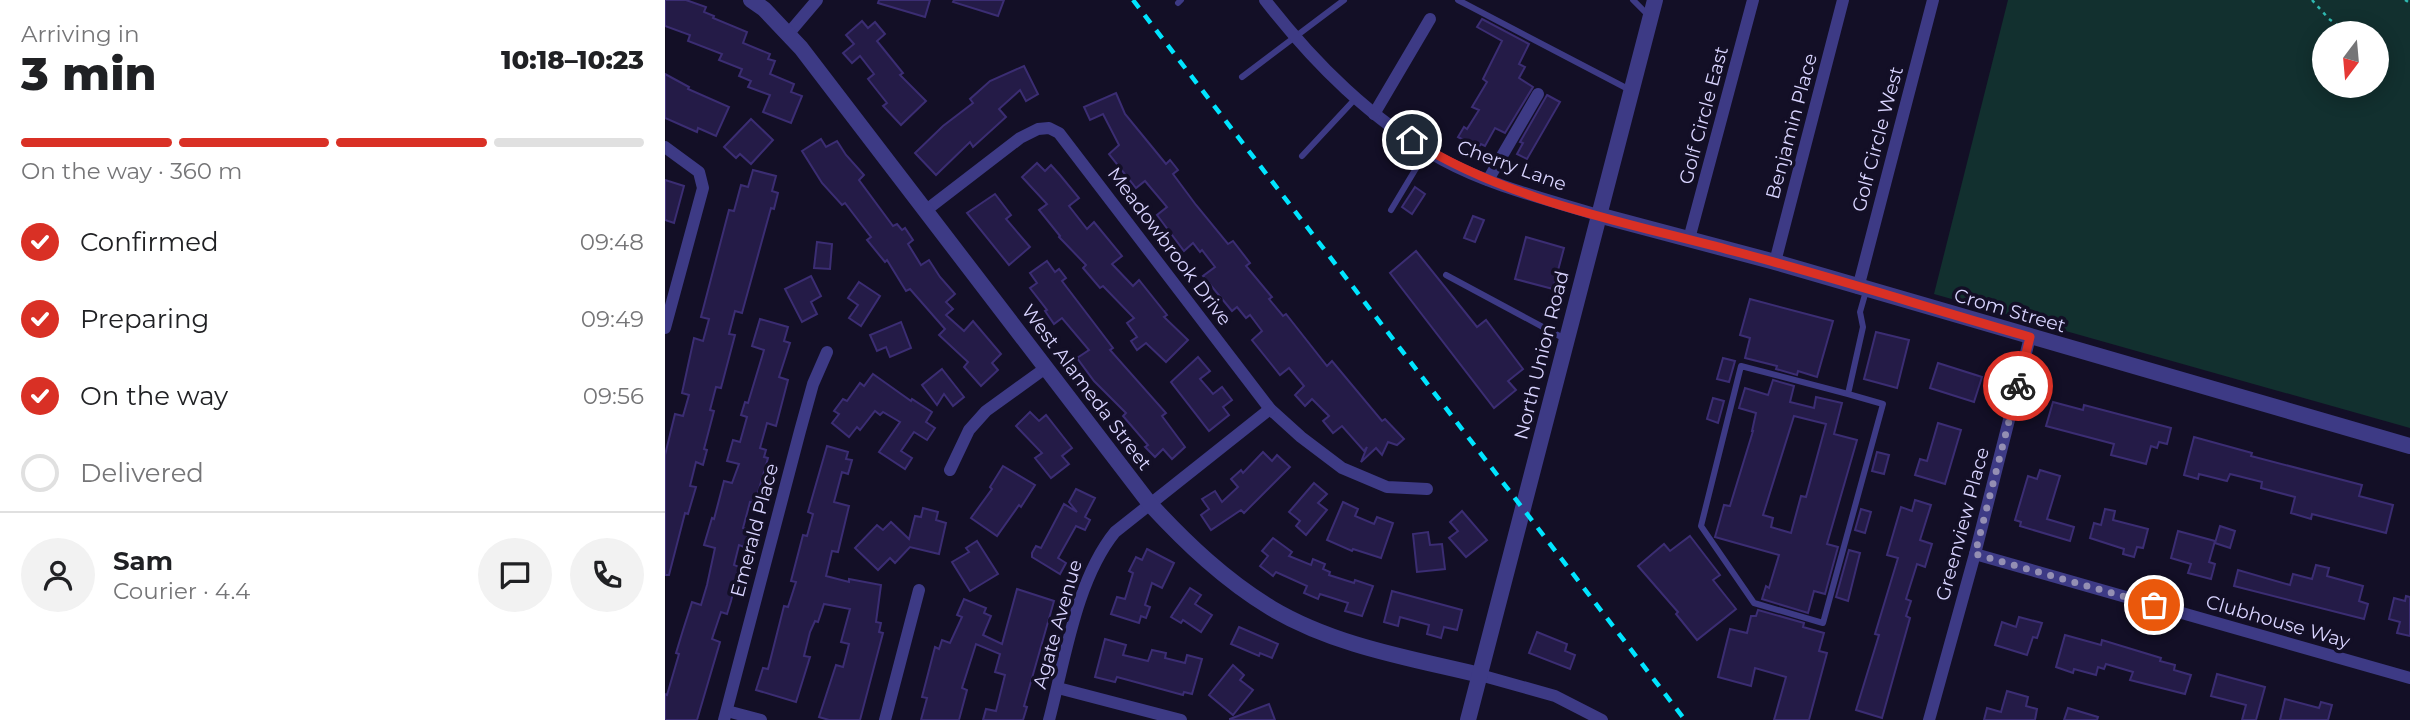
<!DOCTYPE html>
<html lang="en">
<head>
<meta charset="utf-8">
<style>
  body { margin:0; font-family:Montserrat,sans-serif; background:#f2f2f2; color:#202124; height:100vh; display:flex; flex-direction:column; font-size:26px; white-space:nowrap }
  * { box-sizing:border-box; margin:0 }
  p { font-size:23px; color:#757577 }
  .icon { flex:none; width:38px; height:38px; fill:none; stroke:currentColor; stroke-width:2; stroke-linecap:round; stroke-linejoin:round }
  .map { position:relative; flex:1; overflow:hidden }
  .details { display:flex; flex-direction:column; background:#fff; width:665px }
  .details>* { flex:none }
  .needle { width:46px; rotate:196deg }
  .tools { position:absolute; left:1647px; top:21px; display:grid; gap:14px }
  .tools a { display:grid; place-items:center; width:77px; height:77px; border-radius:50%; background:#fff; box-shadow:0 4px 18px #0003; font-size:35px }
  .pin { position:absolute; display:grid; place-items:center; width:60px; height:60px; color:#fff; margin:-30px; border:4px solid #fff; border-radius:50%; box-shadow:0 2px 7px #0007 }
  .courier { position:absolute; display:grid; place-items:center; width:70px; height:70px; margin:-35px; border:5px solid #d93025; border-radius:50%; background:#fff; color:#222; box-shadow:0 2px 9px #0007 }
  .headline em { font-style:normal; font-weight:800 }
  .headline div { display:flex; flex-direction:column-reverse }
  .headline { display:flex; align-items:center; justify-content:space-between; height:119px; padding:0 21px }
  h1 { font-size:46px; font-weight:800; line-height:52px }
  .bar { display:grid; grid-template-columns:repeat(4,1fr); gap:10px 7px; align-content:center; height:84px; padding:0 21px }
  .bar i { height:9px; border-radius:5px; background:#e0e0e0 }
  .bar .on { background:#d93025 }
  .bar p { grid-column:span 4 }
  .line { display:flex; align-items:center; gap:18px; padding:0 21px; border-top:2px solid #e0e0e0 }
  .line div { flex:1 }
  .round { display:grid; place-items:center; flex:none; width:74px; height:74px; border-radius:37px; background:#f2f2f2 }
  ol { padding:0 21px; list-style:none }
  li { display:flex; align-items:center; gap:21px; height:77px }
  li p { margin-inline-start:auto }
  li .icon { padding:7px; border-radius:50%; background:#d93025; color:#fff; stroke-width:4 }
  li:last-child { color:#757577 }
  li i { width:38px; height:38px; border:4px solid #e0e0e0; border-radius:50% }
  main { display:flex; flex:1; min-height:0 }
  .map>svg:first-child { display:block }
</style>
</head>
<body>
<main>
<section class="details">
<div class="headline"><div><h1>3 min</h1><p>Arriving in</p></div><em>10:18–10:23</em></div>
<div class="bar"><i class="on"></i><i class="on"></i><i class="on"></i><i></i><p>On the way · 360 m</p></div>
<ol>
<li><svg class="icon" aria-label="check" viewBox="0 0 24 24"><path d="M5 12l5 5 9-10"/></svg>Confirmed<p>09:48</p></li>
<li><svg class="icon" aria-label="check" viewBox="0 0 24 24"><path d="M5 12l5 5 9-10"/></svg>Preparing<p>09:49</p></li>
<li><svg class="icon" aria-label="check" viewBox="0 0 24 24"><path d="M5 12l5 5 9-10"/></svg>On the way<p>09:56</p></li>
<li><i></i>Delivered</li>
</ol>
<div class="line" style="height:126px"><a class="round"><svg class="icon" aria-label="person" viewBox="0 0 24 24"><circle cx="12" cy="8" r="4"/><path d="M4 21q1-7 8-7t8 7"/></svg></a><div><b>Sam</b><p>Courier · 4.4</p></div><a class="round"><svg class="icon" aria-label="chat" viewBox="0 0 24 24"><path d="M4 5h16v11H9l-5 4z"/></svg></a><a class="round"><svg class="icon" aria-label="phone" viewBox="0 0 24 24"><path d="M5 4h4l2 5-3 2q2 4 5 5l2-3 5 2v4C11 20 4 13 5 4z"/></svg></a></div>
</section>
<div class="map">
<svg width="1745" height="720" viewBox="0 0 1745 720">
  <rect width="100%" height="100%" fill="#130f26"/>
  <path fill="#12302f" fill-rule="evenodd" d="M1343,0H1745V428L1269,294ZM1659,33H1712V86H1659Z"/>
  <g fill="#241b47" stroke="#3b2d73" stroke-width="2" fill-rule="evenodd">
    <polygon points="0,0 21,0 41,7 39,12 49,16 48,18 82,32 78,43 105,54 103,59 110,61 105,74 129,84 126,92 137,96 126,123 98,112 105,95 83,87 86,81 74,76 77,69 54,60 57,54 23,41 25,35 0,26"/>
    <polygon points="214,0 265,0 260,17 213,3"/>
    <polygon points="289,0 339,0 333,16 288,2"/>
    <polygon points="817,19 864,44 854,64 860,67 854,78 868,87 840,133 830,128 820,146 816,144 813,148 793,137 799,127 802,129 814,110 807,107 822,82 818,79 837,41 812,27"/>
    <polygon points="197,21 203,28 210,22 220,34 212,41 238,73 235,75 261,101 236,125 218,106 222,103 203,79 209,74 195,56 187,63 178,53 189,44 181,35"/>
    <polygon points="359,66 373,94 361,101 355,90 334,109 341,117 308,147 305,142 271,175 250,153 278,126 308,103 305,99 325,81"/>
    <polygon points="0,74 24,87 23,89 64,107 51,136 33,128 32,132 0,118"/>
    <polygon points="451,93 460,114 483,142 501,164 505,160 513,170 508,174 531,205 563,244 568,241 585,263 581,266 607,297 604,299 618,316 621,314 662,366 667,361 717,421 720,419 739,439 732,445 723,442 717,455 711,448 696,462 702,447 699,451 677,426 668,433 658,421 664,416 647,399 640,406 630,395 639,386 624,368 615,375 587,340 597,331 585,315 581,318 572,307 567,311 538,276 550,267 537,250 535,252 528,243 519,251 492,215 502,207 480,181 471,188 444,154 454,145 438,114 425,120 419,107"/>
    <polygon points="882,95 895,102 862,159 852,154 858,143 855,142"/>
    <polygon points="86,119 108,140 86,164 75,154 71,158 59,147"/>
    <polygon points="156,139 161,147 172,141 181,155 199,175 194,180 228,226 232,224 237,230 240,228 248,240 243,244 256,265 264,260 275,277 290,294 281,302 288,309 281,315 299,331 308,321 336,354 327,363 333,370 316,386 299,367 303,362 274,335 280,329 245,289 241,291 222,260 220,262 202,240 206,237 180,203 177,205 157,183 137,151"/>
    <polygon points="372,163 380,171 386,165 395,175 414,198 404,206 422,229 429,222 457,256 447,264 468,286 474,280 502,315 499,317 523,340 501,362 481,343 472,350 466,341 472,337 462,323 469,318 438,286 435,288 418,268 421,265 394,237 395,236 374,210 382,204 357,177"/>
    <polygon points="88,170 111,176 107,191 113,193 109,209 106,208 77,313 70,311 64,334 70,335 56,388 51,387 45,410 49,411 39,449 42,450 38,465 31,462 25,486 31,487 23,514 20,513 4,575 0,575 0,455 10,414 18,416 24,395 17,393 29,338 38,341 44,319 36,317 64,210 69,211 76,185 83,187"/>
    <polygon points="0,180 19,186 9,223 0,220"/>
    <polygon points="750,187 760,194 747,214 737,207"/>
    <polygon points="330,194 346,215 341,219 365,247 344,265 302,213"/>
    <polygon points="808,216 819,220 810,242 799,238"/>
    <polygon points="861,237 899,248 888,289 850,279"/>
    <polygon points="152,242 167,244 165,269 149,268"/>
    <polygon points="751,251 812,327 821,320 858,369 843,381 851,390 829,408 725,273"/>
    <polygon points="382,261 390,272 394,269 401,278 397,281 448,348 445,350 501,413 497,416 520,447 507,459 498,449 490,457 480,447 483,445 458,416 461,413 429,381 412,358 424,350 397,318 389,324 380,311 382,310 365,288 372,283 365,273"/>
    <polygon points="146,276 156,296 146,302 152,314 137,322 120,289"/>
    <polygon points="194,282 215,296 196,326 184,318 193,305 183,298"/>
    <polygon points="1085,299 1168,321 1152,377 1133,371 1132,375 1111,369 1112,366 1080,358 1085,338 1075,335"/>
    <polygon points="95,319 123,327 119,341 125,343 114,377 123,380 111,426 102,423 95,448 101,450 99,457 103,458 90,503 85,502 78,528 84,530 79,547 74,545 69,565 74,567 66,601 62,614 56,612 47,639 55,642 32,720 0,720 0,694 2,695 14,654 11,653 18,630 27,602 36,605 42,585 50,548 39,545 47,518 49,519 59,481 67,483 74,464 62,461 68,440 75,442 82,417 76,415 80,402 83,403 99,350 87,346"/>
    <polygon points="236,322 246,348 225,357 221,347 212,351 205,335"/>
    <polygon points="1211,332 1244,340 1232,388 1199,379"/>
    <polygon points="533,357 545,371 535,379 548,394 557,387 567,400 558,407 564,415 544,431 506,382"/>
    <polygon points="1058,358 1070,361 1064,382 1052,379"/>
    <polygon points="1273,363 1317,377 1309,402 1265,388"/>
    <polygon points="277,369 299,397 288,406 279,394 272,405 257,385"/>
    <polygon points="208,374 246,401 247,399 267,412 261,422 270,428 262,440 249,432 236,451 247,458 240,469 214,452 235,422 218,412 215,415 210,411 195,430 192,427 184,437 167,423 174,414 169,411 178,399 182,401 195,383 199,386"/>
    <path d="M1108,380L1129,386L1125,402L1149,408L1151,397L1177,403L1169,434L1192,440L1162,544L1173,547L1160,594L1149,591L1143,613L1097,599L1101,586L1104,588L1114,555L1050,537L1059,505L1065,506L1088,431H1087L1091,413L1074,408L1080,388L1103,395ZM1129,416L1161,424L1141,497L1136,496L1126,533L1106,527L1108,518L1098,515Z"/>
    <polygon points="1048,398 1059,401 1053,423 1042,419"/>
    <polygon points="1388,402 1418,410 1419,405 1506,428 1502,444 1494,442 1492,448 1486,446 1481,464 1446,455 1449,444 1381,426"/>
    <polygon points="365,412 374,421 381,415 407,448 397,456 404,464 386,478 370,458 377,453 351,426"/>
    <polygon points="1273,423 1296,430 1280,484 1250,475 1255,459 1262,461"/>
    <polygon points="1529,437 1587,453 1586,456 1697,485 1694,496 1728,505 1721,533 1647,514 1646,519 1626,513 1630,497 1596,488 1597,482 1565,474 1562,481 1534,474 1533,479 1519,475"/>
    <polygon points="162,446 183,452 181,459 187,460 183,474 177,472 169,502 184,506 173,552 167,551 161,576 184,582 184,579 216,585 211,622 216,623 214,632 218,633 195,720 164,720 154,717 171,665 178,667 184,644 176,642 185,609 159,604 153,622 150,621 145,632 139,656 145,657 131,702 91,690 98,668 103,669 119,606 123,607 131,582 126,581 138,535 142,536 148,514 143,512"/>
    <polygon points="598,452 607,461 612,455 625,467 579,513 576,510 546,530 536,515 544,509 537,499 550,491 557,502 573,487 566,479 576,470 578,473"/>
    <polygon points="1212,452 1224,455 1219,474 1207,471"/>
    <polygon points="338,466 370,485 356,507 354,505 332,536 306,518 327,489 325,487"/>
    <polygon points="1375,470 1395,476 1382,519 1409,527 1405,541 1355,526 1356,522 1350,520 1363,476 1372,479"/>
    <polygon points="649,483 662,494 653,503 662,510 641,535 631,526 635,521 624,512"/>
    <polygon points="411,489 430,498 420,517 425,520 420,530 411,526 393,558 401,563 395,574 367,557 367,553 371,546 376,548 399,504 412,512 404,502"/>
    <polygon points="1250,500 1266,505 1255,540 1267,544 1260,567 1252,564 1241,599 1246,601 1241,616 1245,618 1217,718 1191,710 1214,635 1210,634 1233,558 1222,555 1236,507 1247,511"/>
    <polygon points="678,502 693,509 690,516 709,524 712,517 728,523 716,558 688,549 687,551 662,540"/>
    <polygon points="258,508 273,512 271,520 281,523 274,554 245,547 230,563 225,558 213,570 190,548 212,525 218,530 226,522 244,539 250,516 256,517"/>
    <polygon points="1196,509 1206,512 1200,533 1190,530"/>
    <polygon points="1440,509 1450,511 1448,520 1483,529 1478,548 1472,547 1469,557 1458,554 1459,549 1425,538 1429,523 1436,525"/>
    <polygon points="797,511 822,540 801,557 784,538 793,531 785,522"/>
    <polygon points="1555,526 1570,531 1565,548 1550,543"/>
    <polygon points="1513,531 1550,541 1544,562 1550,564 1546,579 1523,573 1526,564 1506,558"/>
    <polygon points="763,532 765,545 777,544 780,569 752,572 748,534"/>
    <polygon points="1025,536 1055,575 1048,580 1071,609 1032,640 1011,614 1013,612 973,566 999,544 1005,551"/>
    <polygon points="608,538 627,552 624,556 646,565 648,559 660,564 658,569 665,572 664,575 689,583 690,580 708,586 697,616 680,611 683,603 655,594 653,599 639,593 642,586 611,572 608,576 595,566 603,556 597,551"/>
    <polygon points="312,541 333,574 305,591 287,562 304,552 301,548"/>
    <polygon points="482,549 509,563 497,588 487,583 480,605 485,607 481,618 476,616 474,623 446,614 452,597 460,599 468,573 464,571 471,557 477,560"/>
    <polygon points="1184,550 1195,553 1183,601 1171,597"/>
    <polygon points="1651,565 1664,568 1662,576 1698,586 1694,601 1703,604 1699,619 1569,586 1573,570 1625,585 1628,574 1647,579"/>
    <polygon points="525,588 536,595 530,604 547,615 536,632 518,620 516,623 506,617"/>
    <polygon points="352,589 389,601 359,706 362,707 358,720 318,720 321,709 331,711 340,675 330,672 335,654 311,644 297,688 302,690 294,720 256,720 262,698 257,697 270,647 274,649 277,640 285,643 297,617 292,615 299,599 321,608 319,613 326,616 318,635 337,644"/>
    <polygon points="727,591 797,610 792,630 779,627 776,638 762,634 764,625 735,617 733,626 719,622"/>
    <polygon points="1741,596 1745,597 1745,636 1732,633 1735,622 1724,619 1729,598 1740,601"/>
    <polygon points="1093,610 1139,623 1138,627 1159,633 1154,651 1162,653 1144,720 1109,720 1121,677 1090,668 1086,686 1053,677 1065,629 1082,633 1086,616 1091,616"/>
    <polygon points="1354,617 1377,623 1372,638 1368,637 1362,655 1330,645 1337,622 1351,627"/>
    <polygon points="574,627 613,644 607,658 595,653 594,656 566,644"/>
    <polygon points="872,632 902,644 900,651 910,655 905,669 864,653"/>
    <polygon points="1400,635 1436,645 1437,640 1496,658 1495,661 1510,665 1509,670 1526,675 1520,694 1465,680 1468,672 1441,664 1439,669 1433,667 1431,675 1409,669 1408,673 1391,667"/>
    <polygon points="440,639 461,645 458,655 483,661 487,650 501,653 500,658 520,663 522,655 537,659 527,694 519,692 518,695 452,677 450,682 430,677"/>
    <polygon points="568,665 579,675 575,680 588,690 568,715 544,695"/>
    <polygon points="1552,674 1600,687 1591,720 1577,720 1581,705 1546,696"/>
    <polygon points="1342,691 1363,697 1361,706 1372,709 1370,720 1319,720 1322,708 1336,712"/>
    <polygon points="1620,699 1654,708 1656,702 1667,705 1663,720 1615,720"/>
    <polygon points="604,704 610,720 565,720 565,719"/>
    <polygon points="1403,708 1433,717 1432,720 1399,720"/>
  </g>
  <g fill="none" stroke-linecap="round" stroke-linejoin="round">
    <g stroke="#2fb8b0" stroke-width="2.5" stroke-dasharray="3.5 5" stroke-linecap="butt">
      <polyline points="1647,0 1664,19 1683,33"/>
      <polyline points="1740,0 1745,3"/>
    </g>
    <g stroke="#3d3a85" stroke-width="6">
      <polyline points="793,0 965,90"/>
      <polyline points="968,0 984,16"/>
      <polyline points="513,3 516,0"/>
      <polyline points="577,77 679,0"/>
      <polyline points="637,156 690,99"/>
      <polyline points="726,210 762,150"/>
      <polyline points="781,275 900,339"/>
      <polyline points="1183,394 1076,366 1036,526 1089,603 1158,623 1218,404 1183,394 1198,327 1195,312 1201,291"/>
    </g>
    <g stroke="#3d3a85" stroke-width="12">
      <path d="M600,0C650,64 706,120 778,160C826,186 881,199 933,215"/>
      <polyline points="124,33 152,0"/>
      <polyline points="709,114 765,19"/>
      <polyline points="0,147 34,172 38,188 0,328"/>
      <polyline points="823,180 873,94"/>
      <polyline points="260,211 355,138 373,129 384,128 394,133 605,409 636,437 677,468 722,487 762,489"/>
      <polyline points="1024,239 1088,0"/>
      <polyline points="1110,262 1178,0"/>
      <polyline points="1193,288 1268,0"/>
      <polyline points="285,470 304,430 321,411 382,367"/>
      <polyline points="1310,554 1745,678"/>
      <polyline points="815,675 890,696 937,720"/>
      <polyline points="393,688 516,720"/>
      <polyline points="62,711 96,720"/>
      <polyline points="59,720 135,431 148,384 162,352"/>
      <polyline points="220,720 254,590"/>
      <path d="M384,720C400,660 411,580 450,532L605,409"/>
      <polyline points="1264,720 1310,554 1365,337"/>
    </g>
    <g stroke="#3d3a85" stroke-width="16">
      <path d="M86,0L99,9L136,48L485,504C522,544 560,580 606,608C670,646 745,658 815,675"/>
      <polyline points="933,215 1110,262 1745,446"/>
      <polyline points="803,720 990,0"/>
    </g>
    <polyline stroke="#00e5ff" stroke-width="4.5" stroke-dasharray="10 9" stroke-linecap="butt" points="468,0 1020,720"/>
  </g>
  <g fill="none" stroke-linecap="round" stroke-linejoin="round">
    <polyline stroke="#948fb3" stroke-width="7" stroke-dasharray="0 12.6" points="1353,386 1310,554 1489,605"/>
    <path stroke="#d93025" stroke-width="9" d="M747,140C843,201 960,222 1068,251C1168,277 1266,309 1365,337L1353,386"/>
  </g>
  <g text-anchor="middle" stroke-width="7" stroke-linejoin="round" paint-order="stroke">
    <g font-size="19" fill="#d9d4ff" stroke="#130f26">
      <text transform="translate(1038 115) rotate(-75)" y="7">Golf Circle East</text>
      <text transform="translate(1126 126) rotate(-75)" y="7">Benjamin Place</text>
      <text transform="translate(1212 139) rotate(-75)" y="7">Golf Circle West</text>
      <text transform="translate(847 165) rotate(20)" y="7">Cherry Lane</text>
      <text transform="translate(505 246) rotate(53)" y="7">Meadowbrook Drive</text>
      <text transform="translate(1345 310) rotate(16)" y="7">Crom Street</text>
      <text transform="translate(876 355) rotate(-76)" y="7">North Union Road</text>
      <text transform="translate(422 387) rotate(53)" y="7">West Alameda Street</text>
      <text transform="translate(1297 524) rotate(-75)" y="7">Greenview Place</text>
      <text transform="translate(89 530) rotate(-75)" y="7">Emerald Place</text>
      <text transform="translate(1613 621) rotate(16)" y="7">Clubhouse Way</text>
      <text transform="translate(392 624) rotate(-74)" y="7">Agate Avenue</text>
    </g>
  </g>
</svg>
<div class="tools">
<a><svg class="needle" viewBox="-14 -14 28 28"><path d="M0-13l5 13h-10z" fill="#e53935"/><path d="M0 13l5-13h-10z" fill="#757577"/></svg></a>
</div>
<div class="pin" style="left:1489px;top:605px;background:#ea580c"><svg class="icon" aria-label="bag" viewBox="0 0 24 24"><path d="M5 8h14l-1 12H6zM9 8a3 3 0 0 1 6 0"/></svg></div>
<div class="pin" style="left:747px;top:140px;background:#1f2937"><svg class="icon" aria-label="home" viewBox="0 0 24 24"><path d="M3 11l9-7 9 7M6 9v11h12V9"/></svg></div>
<div class="courier" style="left:1353px;top:386px"><svg class="icon" aria-label="bike" viewBox="0 0 24 24"><circle cx="6" cy="16" r="4"/><circle cx="18" cy="16" r="4"/><path d="M6 16l4-8h5l3 8M10 8l3 8H6M13 5h3"/></svg></div>
</div>
</main>
</body>
</html>
